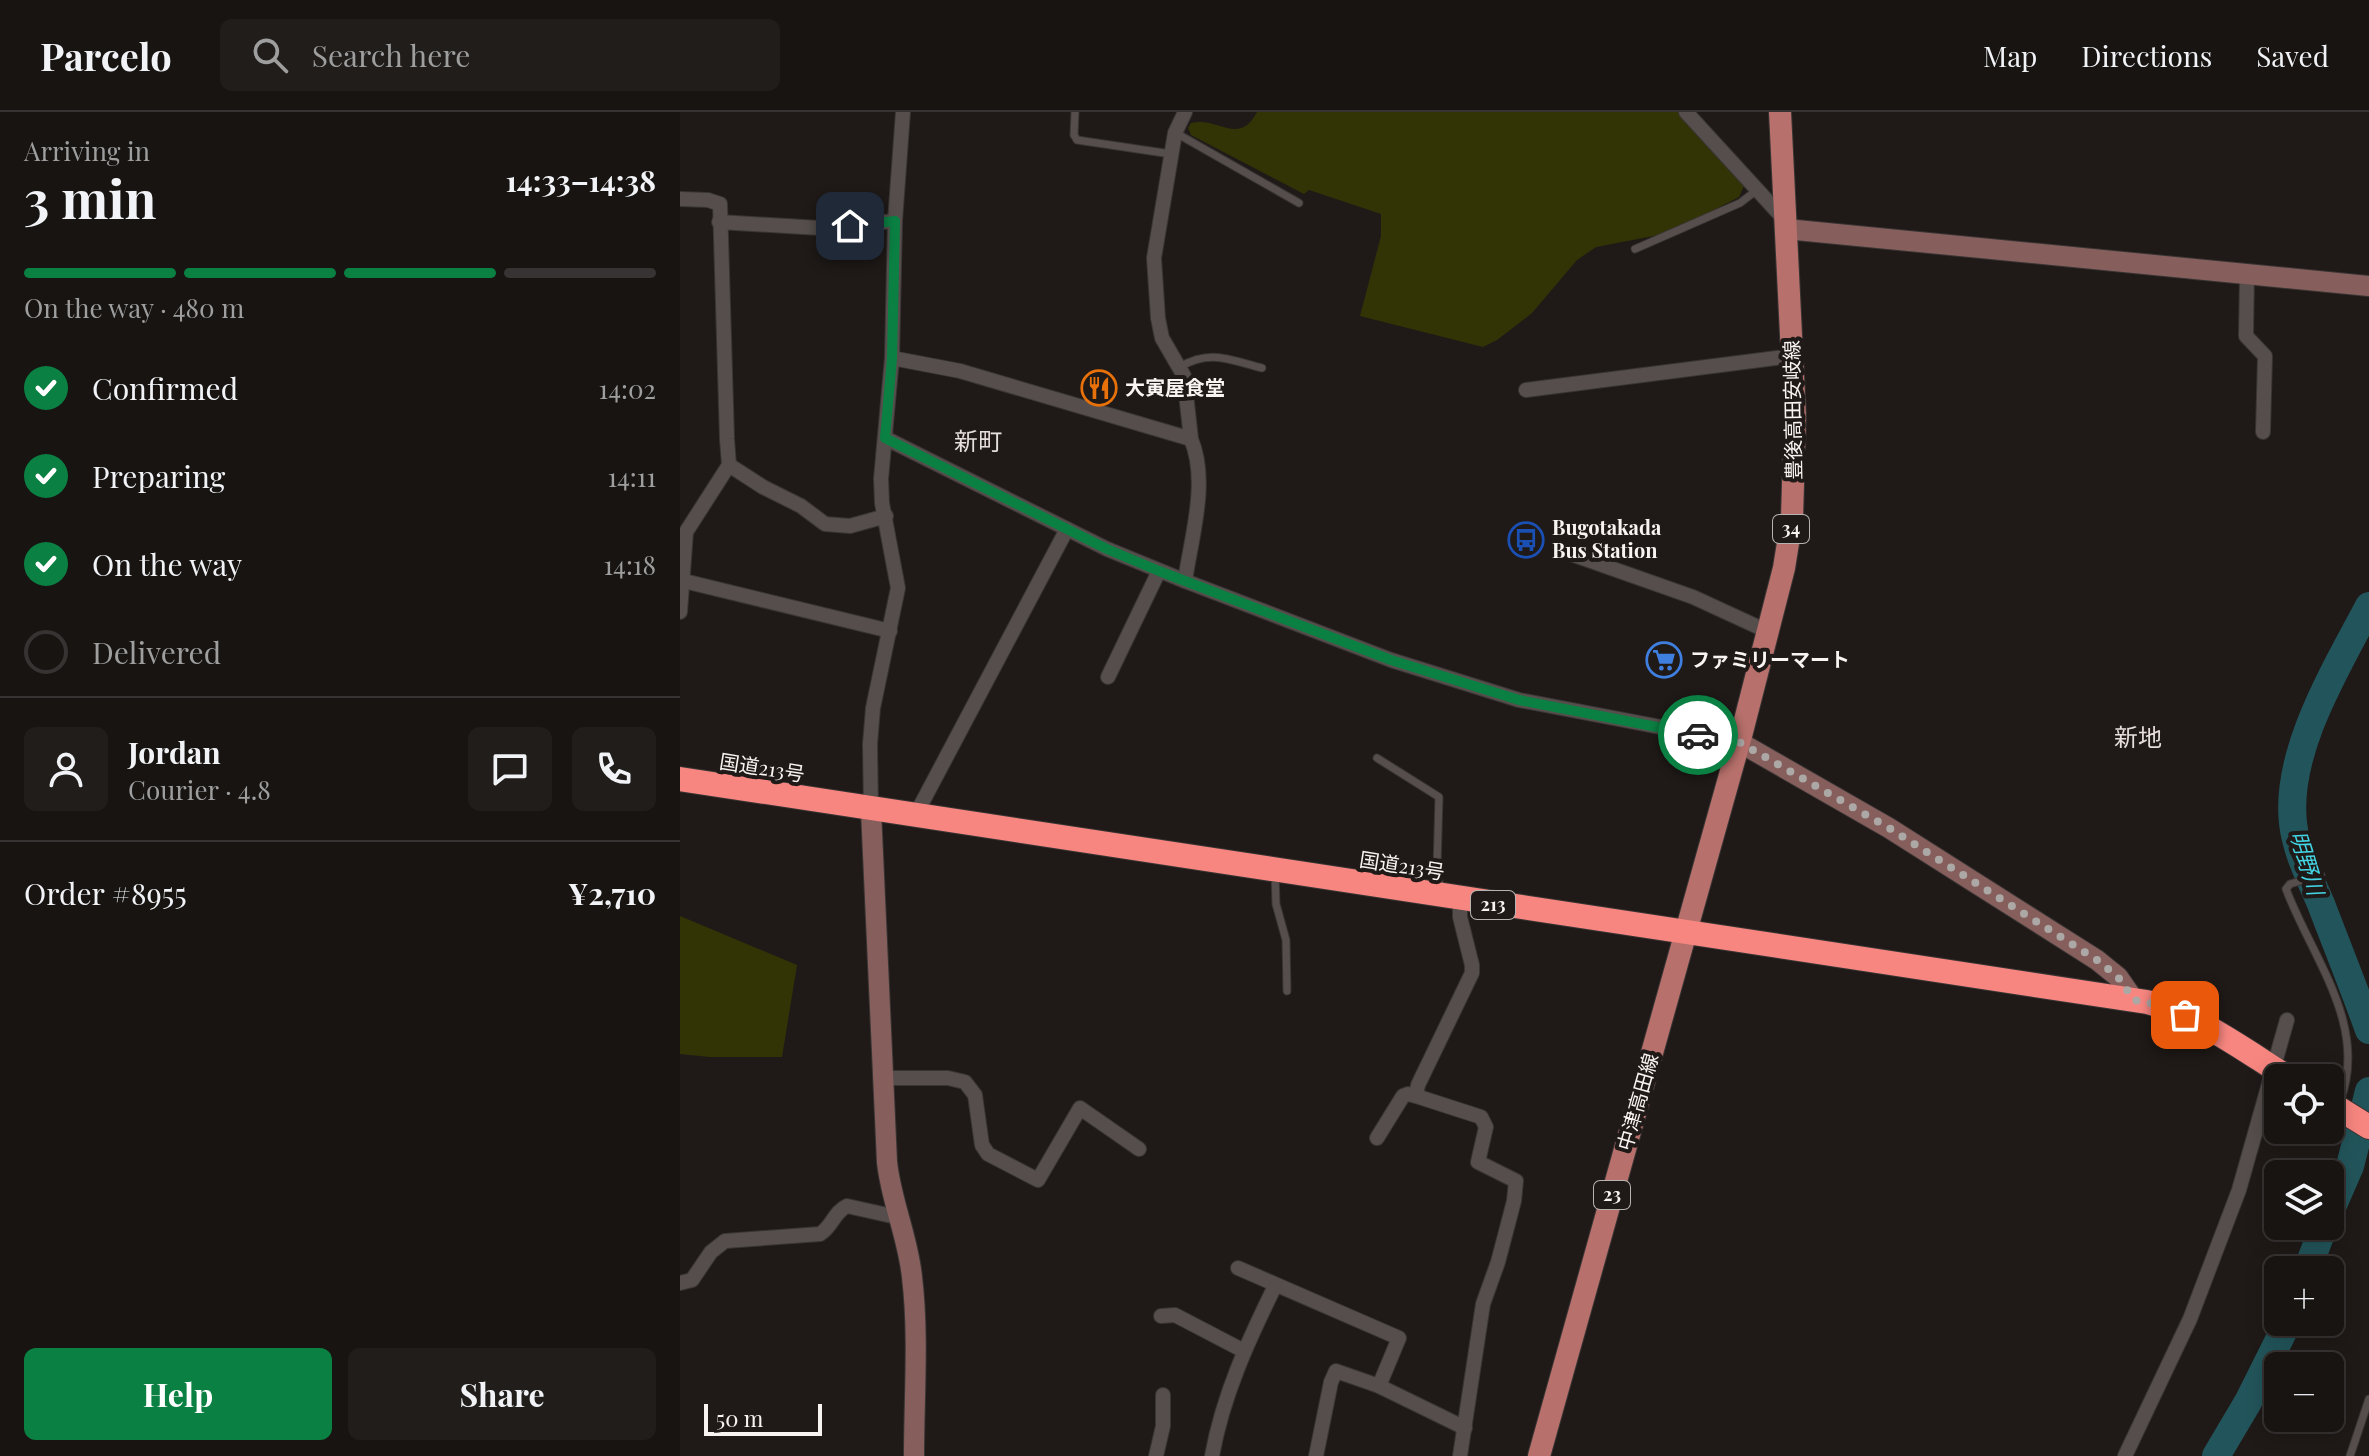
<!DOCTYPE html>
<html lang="en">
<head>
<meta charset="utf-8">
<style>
  body { margin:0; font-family:"Playfair Display","Noto Sans JP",serif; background:#201d1b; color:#f1f3f6; height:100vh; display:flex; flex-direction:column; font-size:30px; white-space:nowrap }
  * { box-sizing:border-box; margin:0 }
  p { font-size:26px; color:#9e9e9f }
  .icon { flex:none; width:44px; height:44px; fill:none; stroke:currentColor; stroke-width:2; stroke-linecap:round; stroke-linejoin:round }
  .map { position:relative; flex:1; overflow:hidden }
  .panel { display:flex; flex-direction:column; background:#171412; width:680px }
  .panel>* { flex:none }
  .tools { position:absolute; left:1584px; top:952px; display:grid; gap:16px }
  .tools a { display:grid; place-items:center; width:80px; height:80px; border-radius:12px; background:#171412; box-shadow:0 4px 20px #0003,0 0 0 2px #363332; font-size:40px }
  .scale { position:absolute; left:24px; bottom:20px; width:118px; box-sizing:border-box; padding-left:8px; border:4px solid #f8f4f2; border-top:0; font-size:22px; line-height:28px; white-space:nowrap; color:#f8f4f2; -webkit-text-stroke:6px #1f1a18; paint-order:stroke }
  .pin { position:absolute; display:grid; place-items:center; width:68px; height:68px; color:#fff; margin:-34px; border-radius:16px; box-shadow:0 4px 12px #0006 }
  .courier { position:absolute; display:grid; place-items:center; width:80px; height:80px; margin:-40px; border:6px solid #0b8043; border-radius:50%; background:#fff; color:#222; box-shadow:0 2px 10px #0007 }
  .overview em { font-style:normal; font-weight:700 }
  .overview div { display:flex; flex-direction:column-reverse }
  .overview { display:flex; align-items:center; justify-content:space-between; height:136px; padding:0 24px }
  h1 { font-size:52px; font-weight:700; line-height:60px }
  .bar { display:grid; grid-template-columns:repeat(4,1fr); gap:12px 8px; align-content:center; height:96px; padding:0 24px }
  .bar i { height:10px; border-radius:6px; background:#363332 }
  .bar .current { background:#0b8043 }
  .bar p { grid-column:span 4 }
  .line { display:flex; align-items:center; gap:20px; padding:0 24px; border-top:2px solid #363332 }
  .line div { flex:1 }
  .round { display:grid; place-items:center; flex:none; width:84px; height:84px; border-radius:12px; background:#201d1b }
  ol { padding:0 24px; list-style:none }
  li { display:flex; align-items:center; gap:24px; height:88px }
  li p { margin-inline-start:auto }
  li .icon { padding:8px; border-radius:50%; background:#0b8043; color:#fff; stroke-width:4 }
  li:last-child { color:#9e9e9f }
  li i { width:44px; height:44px; border:4px solid #363332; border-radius:50% }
  .button { display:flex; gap:16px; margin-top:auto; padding:16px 24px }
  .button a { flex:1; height:92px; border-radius:12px; background:#0b8043; color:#fff; font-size:32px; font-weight:700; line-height:92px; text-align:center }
  .button a+a { background:#201d1b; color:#f1f3f6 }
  header { display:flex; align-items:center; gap:48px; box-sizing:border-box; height:112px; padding:0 40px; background:#171412; border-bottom:2px solid #363332 }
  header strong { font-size:38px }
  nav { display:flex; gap:44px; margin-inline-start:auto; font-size:28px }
  .search { width:560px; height:72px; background:#201d1b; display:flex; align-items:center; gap:20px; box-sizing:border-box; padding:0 28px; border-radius:12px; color:#9e9e9f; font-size:30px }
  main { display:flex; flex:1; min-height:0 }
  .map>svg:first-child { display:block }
</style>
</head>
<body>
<header>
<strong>Parcelo</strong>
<div class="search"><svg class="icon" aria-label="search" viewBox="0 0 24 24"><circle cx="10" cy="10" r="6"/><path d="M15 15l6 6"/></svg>Search here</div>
<nav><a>Map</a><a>Directions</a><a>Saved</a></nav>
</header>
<main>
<section class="panel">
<div class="overview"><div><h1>3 min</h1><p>Arriving in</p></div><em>14:33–14:38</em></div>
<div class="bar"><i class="current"></i><i class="current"></i><i class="current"></i><i></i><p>On the way · 480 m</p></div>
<ol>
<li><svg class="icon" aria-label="check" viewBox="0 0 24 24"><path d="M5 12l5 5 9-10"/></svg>Confirmed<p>14:02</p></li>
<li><svg class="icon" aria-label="check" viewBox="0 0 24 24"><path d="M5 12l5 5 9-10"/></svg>Preparing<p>14:11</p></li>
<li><svg class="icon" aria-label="check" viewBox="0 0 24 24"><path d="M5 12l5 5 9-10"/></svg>On the way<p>14:18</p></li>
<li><i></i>Delivered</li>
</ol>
<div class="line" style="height:144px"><a class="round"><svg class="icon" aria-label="person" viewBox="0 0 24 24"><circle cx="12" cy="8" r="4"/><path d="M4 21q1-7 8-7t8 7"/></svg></a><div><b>Jordan</b><p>Courier · 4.8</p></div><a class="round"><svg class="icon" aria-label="chat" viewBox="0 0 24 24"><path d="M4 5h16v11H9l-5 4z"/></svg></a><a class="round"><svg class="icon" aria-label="phone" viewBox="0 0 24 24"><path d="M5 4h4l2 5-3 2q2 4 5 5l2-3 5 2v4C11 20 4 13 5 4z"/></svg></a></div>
<div class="line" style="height:104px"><div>Order #8955</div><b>¥2,710</b></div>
<div class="button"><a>Help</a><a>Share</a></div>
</section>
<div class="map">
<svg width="1689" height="1344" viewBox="0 0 1689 1344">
  <rect width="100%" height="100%" fill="#1f1a18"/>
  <g fill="#333405">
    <path d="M577,0H998L1064,74L1059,85L989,121L916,135L897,148L852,201L817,228L803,235L680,204L701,124V102L629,78L624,82L511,23L508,16L511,11C538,4 559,35 577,0Z"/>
    <polygon points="0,804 117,853 102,945 30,945 0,942"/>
  </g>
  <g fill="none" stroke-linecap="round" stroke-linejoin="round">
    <g stroke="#22555b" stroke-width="28">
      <path d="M1689,494C1656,557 1605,639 1613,711C1616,739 1630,766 1641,792C1657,834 1674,876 1689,918"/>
      <polyline points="1650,1100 1670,1054 1689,979"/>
      <polyline points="1627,1158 1644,1114"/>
      <polyline points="1536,1344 1568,1290 1608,1210"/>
    </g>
    <defs>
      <g id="lane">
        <polyline points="395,0 394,23 397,28 491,42"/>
        <polyline points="496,21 619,91"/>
        <polyline points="955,137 1060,91 1077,78"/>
        <path d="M500,255C530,237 550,248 582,256"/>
        <polyline points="697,646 759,685 757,755 760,778"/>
        <polyline points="595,761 596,792 606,828 607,879"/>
        <path d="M1641,763L1610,772L1606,777C1632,846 1689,913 1660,990"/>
        <polyline points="1670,1344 1689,1287"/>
      </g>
      <g id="street">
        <polyline points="505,0 495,21 474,146 478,206 482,226 504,264 511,327"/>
        <polyline points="1006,0 1105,108"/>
        <polyline points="0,87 28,88 40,92 47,327 49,353 6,420 0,500"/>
        <polyline points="39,110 140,116 215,109"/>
        <polyline points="1567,162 1566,224 1585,244 1583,320"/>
        <path d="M212,246L280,259L511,327C529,370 511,426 505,469"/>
        <polyline points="846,278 1112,244"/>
        <polyline points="205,326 427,437 505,469 711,548 839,588 1059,630"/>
        <polyline points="49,353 83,375 121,394 145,412 170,414 206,404"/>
        <polyline points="888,441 1013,485 1089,520"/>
        <polyline points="0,468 210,519"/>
        <polyline points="428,565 479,459"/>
        <polyline points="191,698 190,632 193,596 218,476 202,391 201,367 212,246 215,109 223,0"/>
        <polyline points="235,704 387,417"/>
        <polyline points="204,966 268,966 285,970 295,983 302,1033 308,1042 358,1068 400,996 459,1037"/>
        <polyline points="736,984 738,973 792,861 792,853 780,805 780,787"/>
        <polyline points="697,1026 723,984 728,982 736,984 801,1005 806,1015 798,1050 836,1069 834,1089 818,1150 803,1192 780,1344"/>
        <polyline points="558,1156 719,1226 699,1274"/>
        <path d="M0,1171L12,1168L31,1140L45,1129L140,1122C152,1115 154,1100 167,1094L221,1106"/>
        <polyline points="481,1204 495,1203 564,1239"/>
        <polyline points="476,1344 483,1314 483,1283"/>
        <path d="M532,1344C543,1283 568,1229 595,1174"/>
        <polyline points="636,1344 651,1270 656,1259 699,1274 785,1316"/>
        <polyline points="1445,1344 1510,1207 1559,1078 1607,908"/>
      </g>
      <g id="secondary">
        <polyline points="1106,117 1689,174"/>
        <polyline points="1059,630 1209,716 1417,848 1438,865 1454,888"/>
        <path d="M191,698L207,1050C211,1089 228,1125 232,1165C239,1223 234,1285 234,1344"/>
      </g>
      <polyline id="primary" points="859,1344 1062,620 1104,456 1112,406 1115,304 1100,0"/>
      <g id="highway">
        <path d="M0,667L1467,890C1519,904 1564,938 1609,966"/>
        <polyline points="1650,991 1689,1015"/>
      </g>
    </defs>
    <use href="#lane" stroke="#393534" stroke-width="9"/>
    <use href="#street" stroke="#393534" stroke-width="16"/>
    <use href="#secondary" stroke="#393534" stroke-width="22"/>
    <use href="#primary" stroke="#393534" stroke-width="24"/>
    <use href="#highway" stroke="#393534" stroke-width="26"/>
    <use href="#lane" stroke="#554e4c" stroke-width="7"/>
    <use href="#street" stroke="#554e4c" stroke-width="14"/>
    <use href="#secondary" stroke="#865f5c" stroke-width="20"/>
    <use href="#primary" stroke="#b7706b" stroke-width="22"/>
    <use href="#highway" stroke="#f88680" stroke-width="24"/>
  </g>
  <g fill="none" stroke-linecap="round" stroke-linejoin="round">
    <polyline stroke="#aca8a6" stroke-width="8" stroke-dasharray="0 14.4" points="1018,623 1059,630 1209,716 1417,848 1438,865 1454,888 1479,893 1505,903"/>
    <polyline stroke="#0b8043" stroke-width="10" points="170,114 215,109 212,246 205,326 427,437 479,459 711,548 839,588 1018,623"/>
  </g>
  <defs>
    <symbol id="restaurant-ring" viewBox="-11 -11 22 22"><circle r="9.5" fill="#1f1a18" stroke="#e8710a" stroke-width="1.5"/><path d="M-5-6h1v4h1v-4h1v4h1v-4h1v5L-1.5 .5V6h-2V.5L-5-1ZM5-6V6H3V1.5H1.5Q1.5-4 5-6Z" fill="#e8710a"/></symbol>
    <symbol id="bus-ring" viewBox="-11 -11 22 22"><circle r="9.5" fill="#1f1a18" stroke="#1a4fb4" stroke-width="1.5"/><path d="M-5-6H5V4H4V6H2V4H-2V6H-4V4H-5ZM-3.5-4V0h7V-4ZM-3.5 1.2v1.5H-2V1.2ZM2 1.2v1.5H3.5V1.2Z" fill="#1a4fb4"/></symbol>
    <symbol id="supermarket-ring" viewBox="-11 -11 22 22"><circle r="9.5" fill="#1f1a18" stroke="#3f7fe0" stroke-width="1.5"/><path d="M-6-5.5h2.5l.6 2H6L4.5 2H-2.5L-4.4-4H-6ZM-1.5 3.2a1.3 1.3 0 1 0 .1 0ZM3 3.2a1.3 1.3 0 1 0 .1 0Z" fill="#3f7fe0"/></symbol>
  </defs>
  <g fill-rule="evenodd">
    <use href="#restaurant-ring" x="399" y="256" width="40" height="40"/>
    <use href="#bus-ring" x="826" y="408" width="40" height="40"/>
    <use href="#supermarket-ring" x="964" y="528" width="40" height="40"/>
  </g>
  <g text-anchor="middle" stroke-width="8" stroke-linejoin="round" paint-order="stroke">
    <g fill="#1f1a18" stroke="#b7b3b1" stroke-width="2">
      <rect x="1093" y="403" width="36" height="28" rx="6"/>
      <rect x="791" y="779" width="44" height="28" rx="6"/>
      <rect x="914" y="1069" width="36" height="28" rx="6"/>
    </g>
    <g font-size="18" font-weight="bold" fill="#f8f4f2">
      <text x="1111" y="423">34</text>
      <text x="813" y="799">213</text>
      <text x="932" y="1089">23</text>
    </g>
    <g font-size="20" font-weight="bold" fill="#f8f4f2" stroke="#1f1a18" text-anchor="start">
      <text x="445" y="283">大寅屋食堂</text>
      <text x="872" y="423">Bugotakada<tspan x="872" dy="23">Bus Station</tspan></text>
      <text x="1010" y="555">ファミリーマート</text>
    </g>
    <g font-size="20" fill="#f8f4f2" stroke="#1f1a18">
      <text transform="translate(1113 298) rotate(-91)" y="7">豊後高田安岐線</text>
      <text transform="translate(82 656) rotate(9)" y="7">国道213号</text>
      <text transform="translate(722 754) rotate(9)" y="7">国道213号</text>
      <text transform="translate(958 990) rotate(-74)" y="7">中津高田線</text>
    </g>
    <g font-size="22" font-style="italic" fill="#43d5e5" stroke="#1f1a18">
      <text transform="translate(1627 751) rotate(73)" y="8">明野川</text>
    </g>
    <g font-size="24" fill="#e7dfdc" stroke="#1f1a18">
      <text x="298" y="338">新町</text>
      <text x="1458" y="634">新地</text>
    </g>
  </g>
</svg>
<div class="tools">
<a><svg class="icon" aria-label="locate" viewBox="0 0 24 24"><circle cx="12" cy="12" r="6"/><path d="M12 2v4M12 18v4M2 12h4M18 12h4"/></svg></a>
<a><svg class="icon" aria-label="layers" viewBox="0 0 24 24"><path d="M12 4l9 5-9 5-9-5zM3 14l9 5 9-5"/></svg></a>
<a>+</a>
<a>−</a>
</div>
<div class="scale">50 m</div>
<div class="pin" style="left:1505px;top:903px;background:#ea580c"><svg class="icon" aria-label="bag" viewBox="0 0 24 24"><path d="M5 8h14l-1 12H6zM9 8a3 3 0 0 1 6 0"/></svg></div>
<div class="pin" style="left:170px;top:114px;background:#1f2937"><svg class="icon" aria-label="home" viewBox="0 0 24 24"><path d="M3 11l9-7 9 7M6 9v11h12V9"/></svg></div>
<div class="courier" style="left:1018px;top:623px"><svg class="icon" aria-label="car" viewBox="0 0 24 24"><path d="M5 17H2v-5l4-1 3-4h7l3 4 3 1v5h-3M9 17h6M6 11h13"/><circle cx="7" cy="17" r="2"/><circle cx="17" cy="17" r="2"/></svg></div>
</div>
</main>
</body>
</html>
